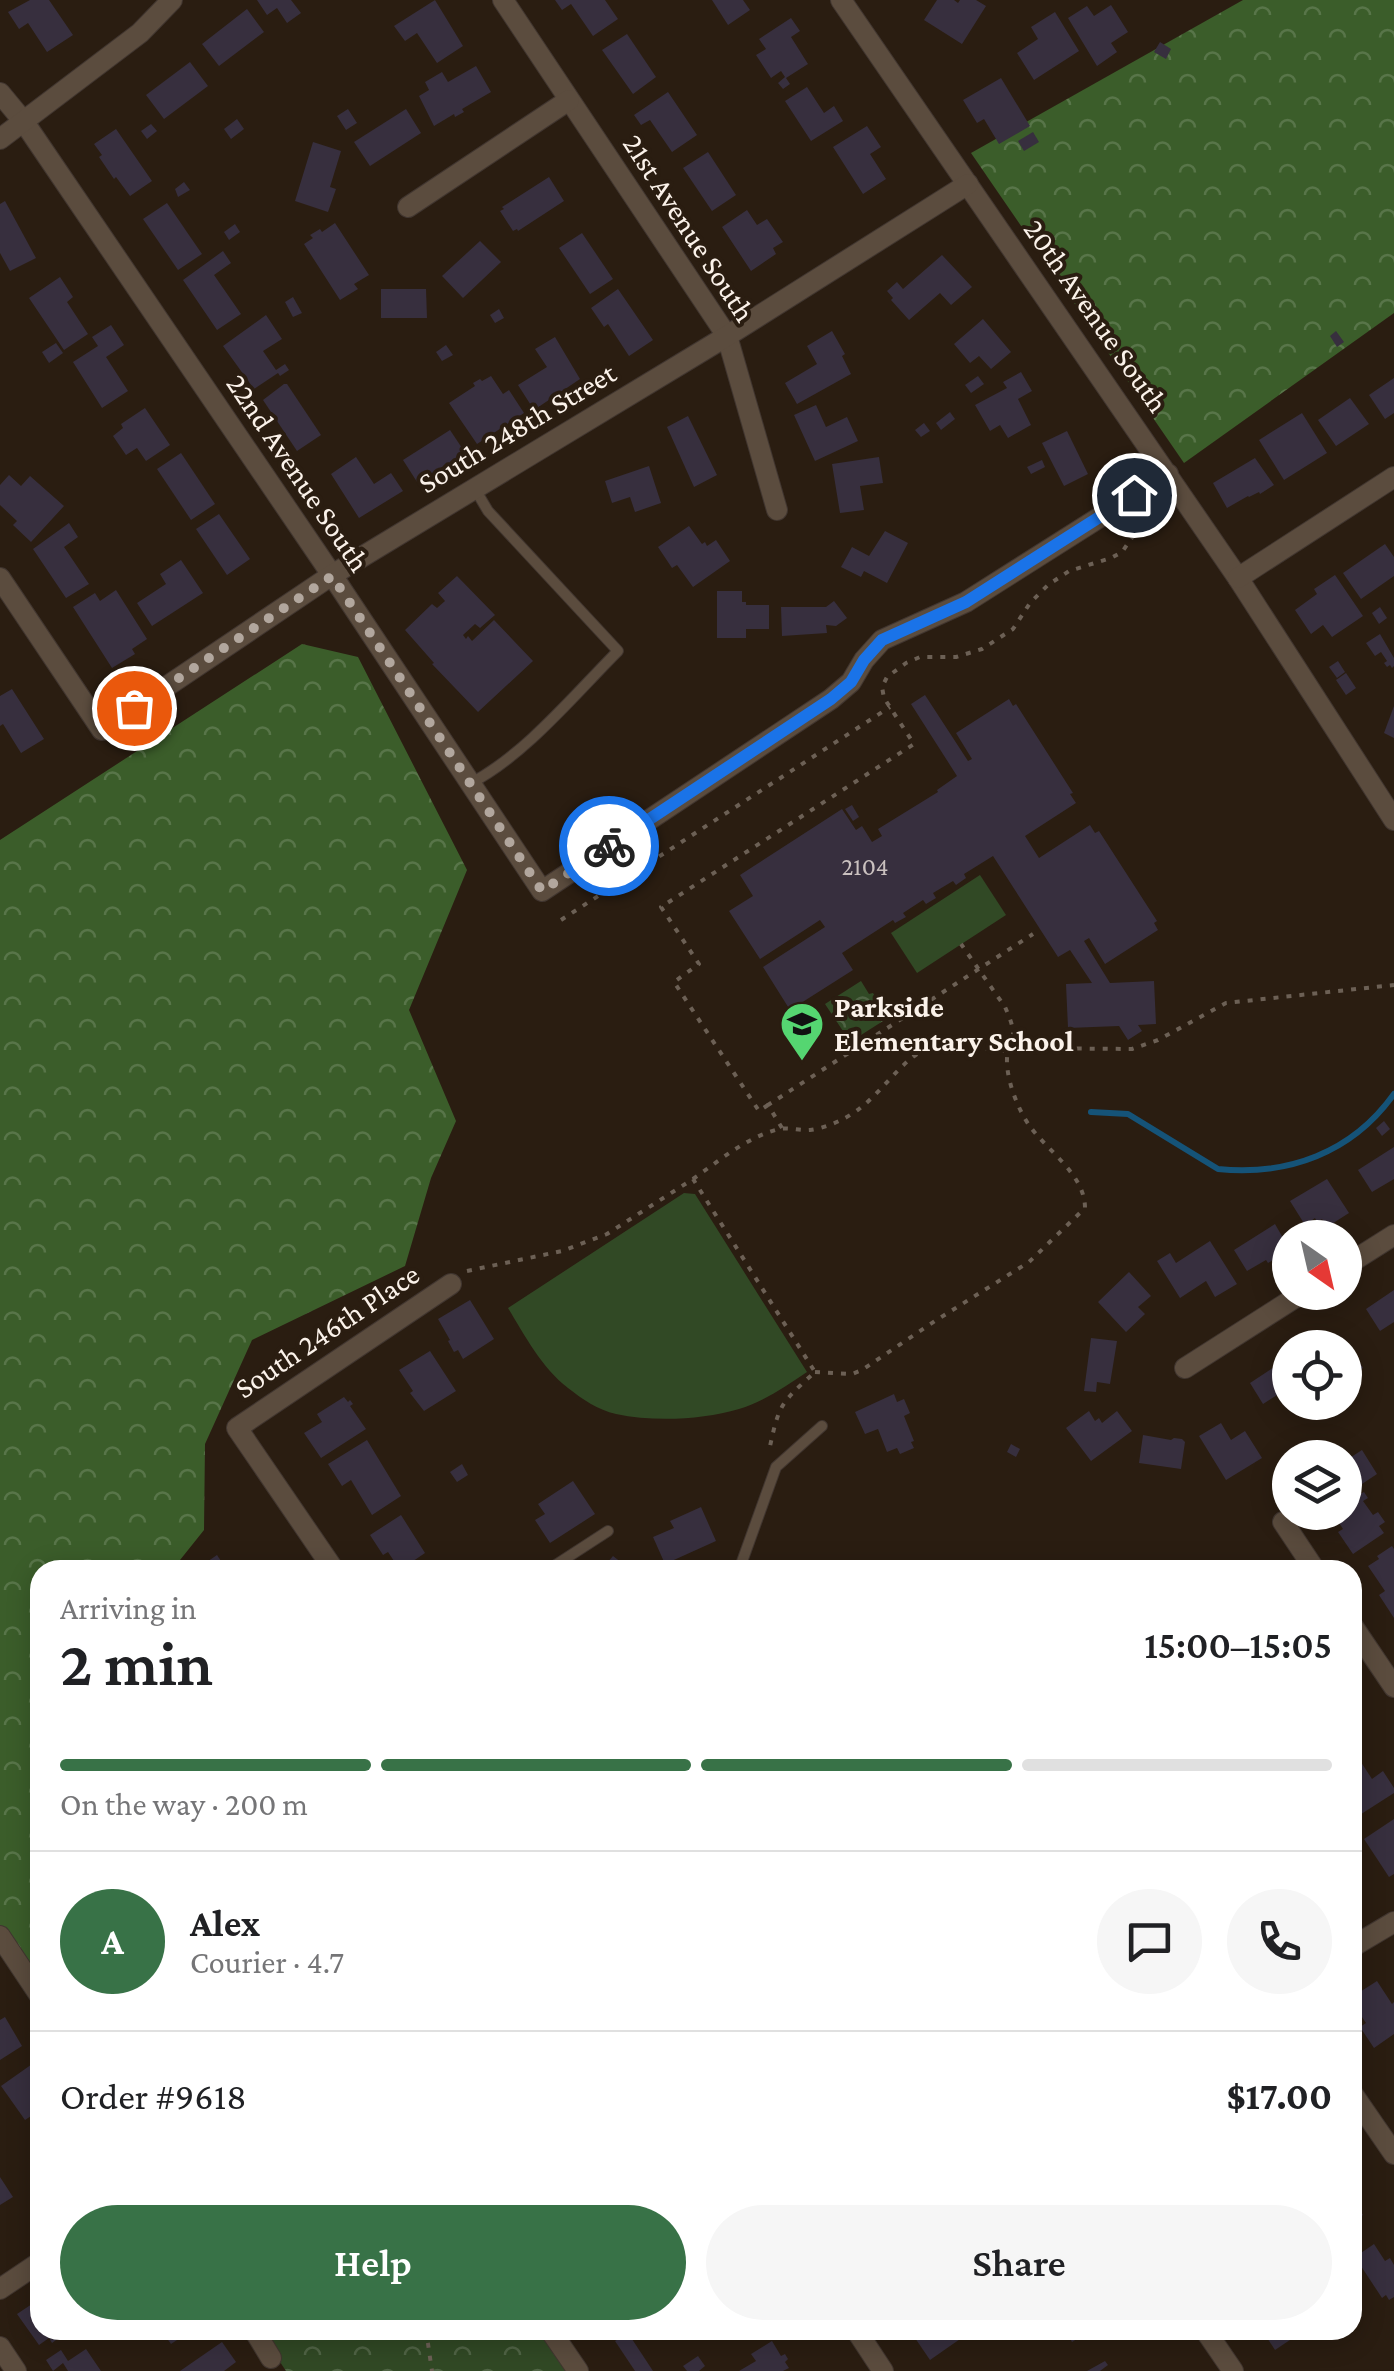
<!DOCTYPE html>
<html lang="en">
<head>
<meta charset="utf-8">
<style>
  body { margin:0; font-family:"Crimson Pro",serif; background:#f6f6f6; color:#202124; height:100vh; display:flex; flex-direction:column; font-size:38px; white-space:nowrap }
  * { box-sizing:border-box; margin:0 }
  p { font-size:32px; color:#757577 }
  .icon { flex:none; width:55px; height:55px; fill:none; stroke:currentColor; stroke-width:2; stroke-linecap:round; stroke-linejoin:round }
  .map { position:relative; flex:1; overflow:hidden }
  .details { position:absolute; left:30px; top:1560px; width:1332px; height:780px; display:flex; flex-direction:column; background:#fff; border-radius:30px; box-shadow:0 5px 25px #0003 }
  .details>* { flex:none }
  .needle { width:65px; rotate:146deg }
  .fabs { position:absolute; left:1272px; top:1220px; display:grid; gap:20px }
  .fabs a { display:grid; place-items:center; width:90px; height:90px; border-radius:50%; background:#fff; box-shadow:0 5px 25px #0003; font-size:50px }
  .pin { position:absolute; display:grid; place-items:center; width:85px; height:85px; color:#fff; margin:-42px; border:5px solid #fff; border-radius:50%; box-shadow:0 2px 10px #0007 }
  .courier { position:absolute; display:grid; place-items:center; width:100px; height:100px; margin:-50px; border:8px solid #1a73e8; border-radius:50%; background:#fff; color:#222; box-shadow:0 2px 12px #0007 }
  .head em { font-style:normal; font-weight:600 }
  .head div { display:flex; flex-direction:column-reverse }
  .head { display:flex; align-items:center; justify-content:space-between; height:170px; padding:0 30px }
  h1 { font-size:65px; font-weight:600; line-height:75px }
  .bar { display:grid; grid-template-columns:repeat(4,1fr); gap:15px 10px; align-content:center; height:120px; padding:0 30px }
  .bar i { height:12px; border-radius:8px; background:#e0e0e0 }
  .bar .current { background:#387247 }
  .bar p { grid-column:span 4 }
  .line { display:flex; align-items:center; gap:25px; padding:0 30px; border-top:2px solid #e0e0e0 }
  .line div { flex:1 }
  .round { display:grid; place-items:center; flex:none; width:105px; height:105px; border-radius:52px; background:#f6f6f6 }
  .button { display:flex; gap:20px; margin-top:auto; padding:20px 30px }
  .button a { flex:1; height:115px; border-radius:60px; background:#387247; color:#fff; font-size:40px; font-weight:600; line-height:115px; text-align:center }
  .button a+a { background:#f6f6f6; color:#202124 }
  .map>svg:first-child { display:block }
</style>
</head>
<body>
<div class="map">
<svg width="1394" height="2371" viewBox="0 0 1394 2371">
  <defs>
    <pattern id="forest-crowns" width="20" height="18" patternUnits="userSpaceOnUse" patternTransform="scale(2.5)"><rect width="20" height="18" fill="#3b5d2a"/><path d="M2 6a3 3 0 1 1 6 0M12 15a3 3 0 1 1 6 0" fill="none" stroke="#587549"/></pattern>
    <pattern id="park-crowns" width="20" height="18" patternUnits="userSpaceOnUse" patternTransform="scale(2.5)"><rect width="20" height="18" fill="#314925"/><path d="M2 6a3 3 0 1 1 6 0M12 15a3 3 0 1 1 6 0" fill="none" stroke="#506445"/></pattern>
  </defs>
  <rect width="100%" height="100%" fill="#2a1d11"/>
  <g fill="#314925">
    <polygon points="980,875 1006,915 917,973 891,933"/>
    <path d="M684,1193L695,1194L807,1372C786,1386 763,1402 739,1409C702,1420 654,1422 616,1414C598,1410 582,1399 568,1388C542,1368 525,1336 508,1308Z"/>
  </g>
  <g fill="url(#forest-crowns)">
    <polygon points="1243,0 1394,0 1394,313 1184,463 971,153"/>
    <polygon points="302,644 358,657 467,870 409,1010 456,1121 431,1178 405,1266 252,1340 205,1444 204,1530 172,1570 40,1570 40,2004 0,1947 0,840"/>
  </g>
  <g fill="url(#park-crowns)">
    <polygon points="861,981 869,994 873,993 884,1011 879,1015 883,1021 861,1035 857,1030 847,1037 825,1004"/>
    <polygon points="259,2330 550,2330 578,2371 286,2371"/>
  </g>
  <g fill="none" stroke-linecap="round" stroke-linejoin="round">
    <path stroke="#155378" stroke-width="6" d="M1091,1112L1128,1114L1218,1169C1288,1176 1352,1153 1394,1094"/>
  </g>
  <g fill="#372f3e">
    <polygon points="30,0 49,0 73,35 47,52 28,23 19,29 8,12"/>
    <polygon points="257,0 291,0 301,13 287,23 277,8 267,15"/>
    <polygon points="435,0 463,46 437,63 417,33 405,41 394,26"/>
    <polygon points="555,0 605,0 618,19 593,36 571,4 562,10"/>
    <polygon points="712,0 743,0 750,10 728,25"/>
    <polygon points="937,0 954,0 958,3 960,0 976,0 986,6 962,44 924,20"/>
    <polygon points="1111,5 1128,32 1111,43 1117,52 1097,66 1068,18 1087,6 1094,16"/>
    <polygon points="247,9 264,32 219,66 202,44"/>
    <polygon points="1055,12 1079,51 1034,80 1017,53 1038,39 1031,27"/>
    <polygon points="791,18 800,31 791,37 808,64 786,78 790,84 783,89 778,83 785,77 781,71 771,78 756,55 766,49 759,39"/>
    <polygon points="627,34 656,77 633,94 602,50"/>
    <polygon points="1160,42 1171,49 1166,59 1154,52"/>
    <polygon points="190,62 208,86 164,119 146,95"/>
    <polygon points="476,66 491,92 462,109 464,112 455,117 454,114 434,126 419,96 429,90 425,82 442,72 448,82"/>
    <polygon points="1001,78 1030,126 999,144 984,119 977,123 963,100"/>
    <polygon points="807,87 824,113 834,106 843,121 811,141 785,101"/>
    <polygon points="668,92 697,135 672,152 650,120 641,125 634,115"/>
    <polygon points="348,109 357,123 346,130 337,116"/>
    <polygon points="406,109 421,133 370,166 354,142"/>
    <polygon points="237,119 244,129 231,139 224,129"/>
    <polygon points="151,124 157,131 147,139 141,131"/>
    <polygon points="867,126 881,147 870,154 886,179 863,194 833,147"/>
    <polygon points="116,129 152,181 130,196 116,177 114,179 99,157 102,155 94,144"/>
    <polygon points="1033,132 1039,142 1024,151 1018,141"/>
    <polygon points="313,142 341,151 330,187 336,189 328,212 295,201"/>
    <polygon points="708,152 736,195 712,211 683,168"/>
    <polygon points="549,177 564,201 518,231 517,229 513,231 500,211 504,209 502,207"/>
    <polygon points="184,182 190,190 178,197 175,189"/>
    <polygon points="5,201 36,258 10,271 0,253 0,204"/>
    <polygon points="167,203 202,254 178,270 143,219"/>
    <polygon points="747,210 757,225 767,219 783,242 773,248 776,254 751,271 722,227"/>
    <polygon points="335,223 369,275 354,284 358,289 340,300 304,244 313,238 310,235 320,229 322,232"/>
    <polygon points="235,224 240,232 229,240 224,232"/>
    <polygon points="582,233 613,279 590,294 559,248"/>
    <polygon points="480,241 501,262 463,298 442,276"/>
    <polygon points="223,251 231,263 214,275 241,314 217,330 183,280"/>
    <polygon points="942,255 972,287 951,305 940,293 909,320 891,300 893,298 887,291 897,282 903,289"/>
    <polygon points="60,277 73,297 67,302 88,334 64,350 29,298"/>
    <polygon points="381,289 426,289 427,318 381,318"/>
    <polygon points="618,289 653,340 629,356 608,324 604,327 591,308"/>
    <polygon points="293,297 302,313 293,317 285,302"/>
    <polygon points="499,309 504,318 495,323 490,315"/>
    <polygon points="266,315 282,339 263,351 276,370 285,364 289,370 280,376 278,373 254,389 223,346"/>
    <polygon points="983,319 1011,352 991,369 979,356 970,363 954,344"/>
    <polygon points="111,325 124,345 106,357 128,391 102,408 73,362 98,346 92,337"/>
    <polygon points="832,331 845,354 842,356 851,374 797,404 785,383 817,364 807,346"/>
    <polygon points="1336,331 1344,342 1337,347 1330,336"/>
    <polygon points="555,337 580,379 534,410 518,385 547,367 535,349"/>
    <polygon points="56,343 63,353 49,363 42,352"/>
    <polygon points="446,345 453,355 442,361 436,352"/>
    <polygon points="1021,372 1032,391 1018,399 1031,425 1008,438 1000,425 990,431 975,405 1007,388 1003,382"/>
    <polygon points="491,376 503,394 509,390 524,413 477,444 449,403 475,386 473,383 480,379 482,381"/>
    <polygon points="978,376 984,384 971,393 965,385"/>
    <polygon points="1394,378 1394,413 1385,419 1369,395"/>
    <polygon points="284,384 287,384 321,435 297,451 263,400"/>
    <polygon points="1350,398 1369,424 1336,446 1318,420"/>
    <polygon points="816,405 826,427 847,417 858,441 815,461 794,415"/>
    <polygon points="145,408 170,445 146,461 137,448 126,455 113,436 123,428 121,424"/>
    <polygon points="950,412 955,419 941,430 936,423"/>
    <polygon points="1302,413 1327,453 1284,480 1259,440"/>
    <polygon points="688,416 717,475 694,487 667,427"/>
    <polygon points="924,423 930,431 921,437 915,430"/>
    <polygon points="450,430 466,454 419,485 403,460"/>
    <polygon points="1067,431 1088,474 1064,486 1042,443"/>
    <polygon points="181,453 215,504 191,520 157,469"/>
    <polygon points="356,457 374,484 391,473 403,491 359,518 331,474"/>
    <polygon points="879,457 883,483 860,486 864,510 840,513 832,464"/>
    <polygon points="1255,458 1274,485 1260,494 1259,492 1249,497 1248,496 1227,508 1213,483"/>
    <polygon points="1042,460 1045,467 1031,474 1027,467"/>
    <polygon points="649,466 661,503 635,512 630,497 612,503 605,481"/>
    <polygon points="9,475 21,486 30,476 64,506 31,542 13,525 17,521 0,505 0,485"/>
    <polygon points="219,514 250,559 227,575 196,529"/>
    <polygon points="69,523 78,537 64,547 89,584 66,598 33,549"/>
    <polygon points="689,526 702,544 705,542 707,546 716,540 730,561 693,587 677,565 672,568 658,547"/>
    <polygon points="885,531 908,543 887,583 864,571 861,577 841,567 852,547 869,556"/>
    <polygon points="1385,544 1394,557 1394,576 1361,599 1343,573"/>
    <polygon points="181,560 203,593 152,626 137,603 166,584 160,574"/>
    <polygon points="1335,575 1363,616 1332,637 1323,625 1311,634 1295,610 1317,594 1314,589"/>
    <polygon points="457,576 495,615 480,628 475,624 463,635 466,639 468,636 472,641 494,620 533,661 478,712 432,664 434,663 405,630 432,604 437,608 445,601 438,593"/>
    <polygon points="116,590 147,639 132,649 135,654 112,668 73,607 95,593 100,601"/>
    <polygon points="717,591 742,591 742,602 746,602 746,605 769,605 769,629 746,629 746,638 717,638"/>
    <polygon points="834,601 847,618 836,626 826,625 827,633 782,636 781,607 826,607"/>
    <polygon points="1380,607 1387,618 1379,624 1372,613"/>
    <polygon points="1380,634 1394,658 1394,666 1392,668 1390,665 1387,667 1384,663 1387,661 1381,652 1375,656 1366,643"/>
    <polygon points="1338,661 1345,672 1337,678 1329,667"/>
    <polygon points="1346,673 1356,688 1346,695 1336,680"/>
    <polygon points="12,689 44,739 21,753 3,724 0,726 0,696"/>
    <polygon points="925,695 968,761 972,759 956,733 1009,699 1013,706 1016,704 1073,793 1070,794 1076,803 1025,836 1039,858 1090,825 1095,833 1099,831 1157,921 1154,923 1158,930 1105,964 1089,938 1084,941 1110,983 1154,981 1156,1024 1138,1025 1142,1031 1128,1040 1119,1026 1068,1028 1066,984 1092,983 1070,950 1058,957 993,856 964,874 966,878 956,885 953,881 933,893 936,898 926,904 923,900 903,913 906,917 895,923 893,920 842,953 853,970 790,1010 763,967 825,927 820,920 760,959 729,911 753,896 740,875 842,809 856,830 862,826 872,842 882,836 878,829 938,792 937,790 957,776 911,704"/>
    <polygon points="1394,706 1394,738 1384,733"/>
    <polygon points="852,805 859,817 853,821 845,809"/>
    <polygon points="1384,1121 1390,1129 1382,1136 1376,1128"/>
    <polygon points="1394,1147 1394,1179 1372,1192 1358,1170"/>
    <polygon points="1327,1179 1349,1213 1327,1227 1322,1219 1317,1222 1315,1218 1305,1225 1290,1201"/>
    <polygon points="1275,1224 1290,1250 1268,1263 1266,1260 1247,1271 1234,1250"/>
    <polygon points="1210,1241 1237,1284 1215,1297 1206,1281 1180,1298 1157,1261 1170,1253 1176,1263"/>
    <polygon points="1129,1272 1151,1296 1138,1307 1145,1314 1126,1332 1098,1302"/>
    <polygon points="1394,1290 1394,1322 1380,1331 1366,1309"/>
    <polygon points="470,1300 494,1339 463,1359 458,1350 454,1352 448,1341 450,1340 438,1319"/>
    <polygon points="1322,1335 1330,1348 1301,1348"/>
    <polygon points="1091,1338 1117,1341 1110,1384 1097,1382 1096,1392 1084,1391"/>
    <polygon points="1347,1342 1363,1368 1345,1379 1345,1348 1338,1348"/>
    <polygon points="430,1351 456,1391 424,1411 410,1393 413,1391 399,1370"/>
    <polygon points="1285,1360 1290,1367 1290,1387 1263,1404 1250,1383"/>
    <polygon points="894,1394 897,1402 904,1399 910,1413 904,1416 914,1441 911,1442 914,1448 900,1454 897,1448 887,1452 878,1429 865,1434 855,1412"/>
    <polygon points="344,1397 348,1402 350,1400 353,1404 350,1406 366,1429 321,1458 304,1433 322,1422 317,1414"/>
    <polygon points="1089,1411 1095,1421 1099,1418 1102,1423 1117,1411 1132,1431 1091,1461 1066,1428"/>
    <polygon points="1221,1423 1231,1440 1245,1431 1262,1458 1226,1480 1199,1436"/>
    <polygon points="1143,1435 1171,1440 1174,1438 1182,1439 1185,1442 1181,1469 1139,1463"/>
    <polygon points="367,1440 401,1496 372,1515 351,1480 342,1486 328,1464"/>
    <polygon points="1011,1444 1020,1449 1016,1457 1007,1452"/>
    <polygon points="1362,1450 1377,1474 1356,1488 1360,1494 1364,1492 1368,1498 1363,1501 1373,1515 1378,1512 1385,1522 1379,1526 1384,1533 1353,1554 1338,1532 1343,1529 1332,1512 1345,1512 1345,1461"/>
    <polygon points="462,1464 468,1475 457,1482 450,1472"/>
    <polygon points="573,1481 595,1514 550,1543 535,1520 545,1514 538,1504"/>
    <polygon points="701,1507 716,1541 665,1564 653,1537 674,1528 670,1521"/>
    <polygon points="401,1515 425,1553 400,1570 388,1552 383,1555 370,1535"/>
    <polygon points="1392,1546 1394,1549 1394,1618 1379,1595 1385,1591 1368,1566 1379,1559 1377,1556"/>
    <polygon points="217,1555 227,1570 195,1570"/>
    <polygon points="613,1556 631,1570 601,1570"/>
    <polygon points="1357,1756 1372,1779 1383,1771 1394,1788 1394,1793 1355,1818 1352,1815 1352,1758"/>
    <polygon points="1394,1819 1394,1874 1389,1877 1364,1839"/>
    <polygon points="1377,1981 1392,2004 1394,2002 1394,2034 1374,2048 1360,2027 1366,2023 1352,2002 1352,1997"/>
    <polygon points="5,2017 22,2046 0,2060 0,2020"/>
    <polygon points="35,2062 40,2069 40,2110 25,2120 1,2086"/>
    <polygon points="0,2177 13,2197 0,2205"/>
    <polygon points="1352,2199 1363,2215 1352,2222"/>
    <polygon points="1374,2244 1385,2261 1390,2258 1394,2265 1394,2297 1389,2300 1386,2295 1382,2298 1355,2257"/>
    <polygon points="40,2303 40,2330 61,2330 64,2334 52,2343 49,2338 39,2345 17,2314 32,2304 34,2307"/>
    <polygon points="161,2330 192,2330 171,2344"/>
    <polygon points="917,2330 973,2330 930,2360 913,2335"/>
    <polygon points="1065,2330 1091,2330 1072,2342"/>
    <polygon points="1262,2330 1296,2330 1299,2334 1275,2350"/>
    <polygon points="628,2333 653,2371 635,2371 615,2341"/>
    <polygon points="772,2341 781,2356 785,2354 788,2359 785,2362 789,2368 783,2371 739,2371 756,2361 751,2354"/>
    <polygon points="222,2342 236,2362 224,2371 180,2371"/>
    <polygon points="86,2349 101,2371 68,2371 63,2363 53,2371 46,2360 61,2350 68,2361"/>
    <polygon points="698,2356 705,2366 699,2371 687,2371 683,2366"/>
    <polygon points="1105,2361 1108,2365 1100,2371 1087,2371"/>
  </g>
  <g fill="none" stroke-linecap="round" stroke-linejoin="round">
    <defs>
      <g id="lane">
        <path d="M471,783C525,755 575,694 618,651L488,511L475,489"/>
        <polyline points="548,1570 608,1531"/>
        <polyline points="739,1570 776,1467 822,1426"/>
      </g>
      <g id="street">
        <polyline points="503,0 727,336 777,510"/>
        <polyline points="841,0 1238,578 1394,820"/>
        <polyline points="0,93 24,122 332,575 542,891 831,699 851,682 864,660 882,640 966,602 1168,474"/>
        <polyline points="0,139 140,33 172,0"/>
        <polyline points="408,207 569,100"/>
        <polyline points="0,578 102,730 332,575 727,336 968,184"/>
        <polyline points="1238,578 1394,477"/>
        <polyline points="1345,1266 1394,1235"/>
        <polyline points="1185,1368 1304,1292"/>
        <polyline points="1283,1522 1315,1570"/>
        <polyline points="334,1570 237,1428 451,1284"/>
        <polyline points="1352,1625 1394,1687"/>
        <polyline points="0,1936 40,1996"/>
        <polyline points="1352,1947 1394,1922"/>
        <polyline points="1352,2093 1394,2154"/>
        <polyline points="0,2289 40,2262"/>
        <polyline points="254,2330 271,2358"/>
        <polyline points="550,2330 578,2371"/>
        <polyline points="856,2330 883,2371"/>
        <polyline points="1205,2330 1233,2371"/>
        <polyline points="0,2347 16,2371"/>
      </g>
    </defs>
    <use href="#lane" stroke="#413630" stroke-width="12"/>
    <use href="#street" stroke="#413630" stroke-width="22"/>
    <g stroke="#6c6055" stroke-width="4" stroke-dasharray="5 8" stroke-linecap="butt">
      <polyline points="561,920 890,707"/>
      <polyline points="768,1105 759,1111 674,982 699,964 661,907 914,744 884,698 882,687 887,677 906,663 920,657 956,657 982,649 1013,629 1030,603 1048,585 1069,571 1111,558 1122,552 1138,529 1156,521 1169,510"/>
      <polyline points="782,1128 768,1105 1033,934"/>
      <path d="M693,1179C720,1160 747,1137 779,1129C789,1127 800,1131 810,1130C826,1128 846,1119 859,1109C888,1087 905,1052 942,1042C964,1036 988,1058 1017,1048L1132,1049L1158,1040L1226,1003L1394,985"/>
      <path d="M467,1271L562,1251L607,1234L693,1179L815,1372C780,1404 779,1404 769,1451"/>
      <path d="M815,1372L852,1374L862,1370L935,1321L1029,1262L1085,1208C1085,1174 1046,1150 1029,1125C1017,1108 1003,1072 1008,1051C1009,1046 1013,1042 1013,1037C1014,1027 1009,1016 1005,1007L961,944"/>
      <polyline points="426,2330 432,2371"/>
    </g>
    <use href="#lane" stroke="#5b4c3e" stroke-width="10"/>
    <use href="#street" stroke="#5b4c3e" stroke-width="20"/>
  </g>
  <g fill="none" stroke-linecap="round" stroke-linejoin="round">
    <polyline stroke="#b2a79e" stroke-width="10" stroke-dasharray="0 18" points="134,708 332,576 542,891 609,846"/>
    <polyline stroke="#1a73e8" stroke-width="12" points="609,846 831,699 851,682 864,660 882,640 966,602 1134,495"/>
  </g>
  <defs>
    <symbol id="school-pin" viewBox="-11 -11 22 30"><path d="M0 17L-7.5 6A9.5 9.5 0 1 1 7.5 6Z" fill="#55d671" stroke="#2a1d11"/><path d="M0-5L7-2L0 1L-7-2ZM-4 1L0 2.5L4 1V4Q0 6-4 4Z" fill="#111"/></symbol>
  </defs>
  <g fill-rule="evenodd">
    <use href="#school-pin" x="777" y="999" width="50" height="68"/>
  </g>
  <g text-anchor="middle" stroke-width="8" stroke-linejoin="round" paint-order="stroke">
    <g font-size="25" fill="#cac1bf">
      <text x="865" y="875">2104</text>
    </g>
    <g font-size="30" fill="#fbf2ea" stroke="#2a1d11">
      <text transform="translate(689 228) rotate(57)" y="10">21st Avenue South</text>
      <text transform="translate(1096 316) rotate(55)" y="10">20th Avenue South</text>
      <text transform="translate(517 428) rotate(-31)" y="10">South 248th Street</text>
      <text transform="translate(298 473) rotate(56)" y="10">22nd Avenue South</text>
      <text transform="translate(327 1331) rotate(-34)" y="10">South 246th Place</text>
    </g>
    <g font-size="30" font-weight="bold" fill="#fbf2ea" stroke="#2a1d11" text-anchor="start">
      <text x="834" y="1017">Parkside<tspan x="834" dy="34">Elementary School</tspan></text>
    </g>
  </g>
</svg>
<div class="fabs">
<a><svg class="needle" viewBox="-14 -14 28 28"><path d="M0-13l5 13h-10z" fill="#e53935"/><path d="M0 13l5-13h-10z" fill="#757577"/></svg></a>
<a><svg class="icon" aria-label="locate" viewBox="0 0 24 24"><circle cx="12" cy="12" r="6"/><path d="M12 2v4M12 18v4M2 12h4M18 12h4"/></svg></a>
<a><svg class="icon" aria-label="layers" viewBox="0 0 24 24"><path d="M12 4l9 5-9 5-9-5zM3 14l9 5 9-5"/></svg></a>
</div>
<div class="pin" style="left:134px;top:708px;background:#ea580c"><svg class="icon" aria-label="bag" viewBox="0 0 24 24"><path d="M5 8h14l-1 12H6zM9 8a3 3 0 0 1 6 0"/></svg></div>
<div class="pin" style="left:1134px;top:495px;background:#1f2937"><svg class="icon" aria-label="home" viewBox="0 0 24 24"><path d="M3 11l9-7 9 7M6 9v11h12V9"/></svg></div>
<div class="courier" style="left:609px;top:846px"><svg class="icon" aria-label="bike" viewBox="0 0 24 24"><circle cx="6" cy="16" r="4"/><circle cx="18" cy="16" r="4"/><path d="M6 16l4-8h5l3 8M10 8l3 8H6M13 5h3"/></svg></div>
<section class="details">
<div class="head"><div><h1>2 min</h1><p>Arriving in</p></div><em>15:00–15:05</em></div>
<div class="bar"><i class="current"></i><i class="current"></i><i class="current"></i><i></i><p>On the way · 200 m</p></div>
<div class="line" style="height:180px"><b class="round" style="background:#387247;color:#fff">A</b><div><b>Alex</b><p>Courier · 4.7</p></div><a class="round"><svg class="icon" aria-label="chat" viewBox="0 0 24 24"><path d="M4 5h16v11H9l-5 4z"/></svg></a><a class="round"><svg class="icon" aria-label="phone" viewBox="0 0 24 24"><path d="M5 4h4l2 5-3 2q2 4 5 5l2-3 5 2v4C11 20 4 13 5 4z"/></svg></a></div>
<div class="line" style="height:130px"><div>Order #9618</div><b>$17.00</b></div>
<div class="button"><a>Help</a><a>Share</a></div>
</section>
</div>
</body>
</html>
